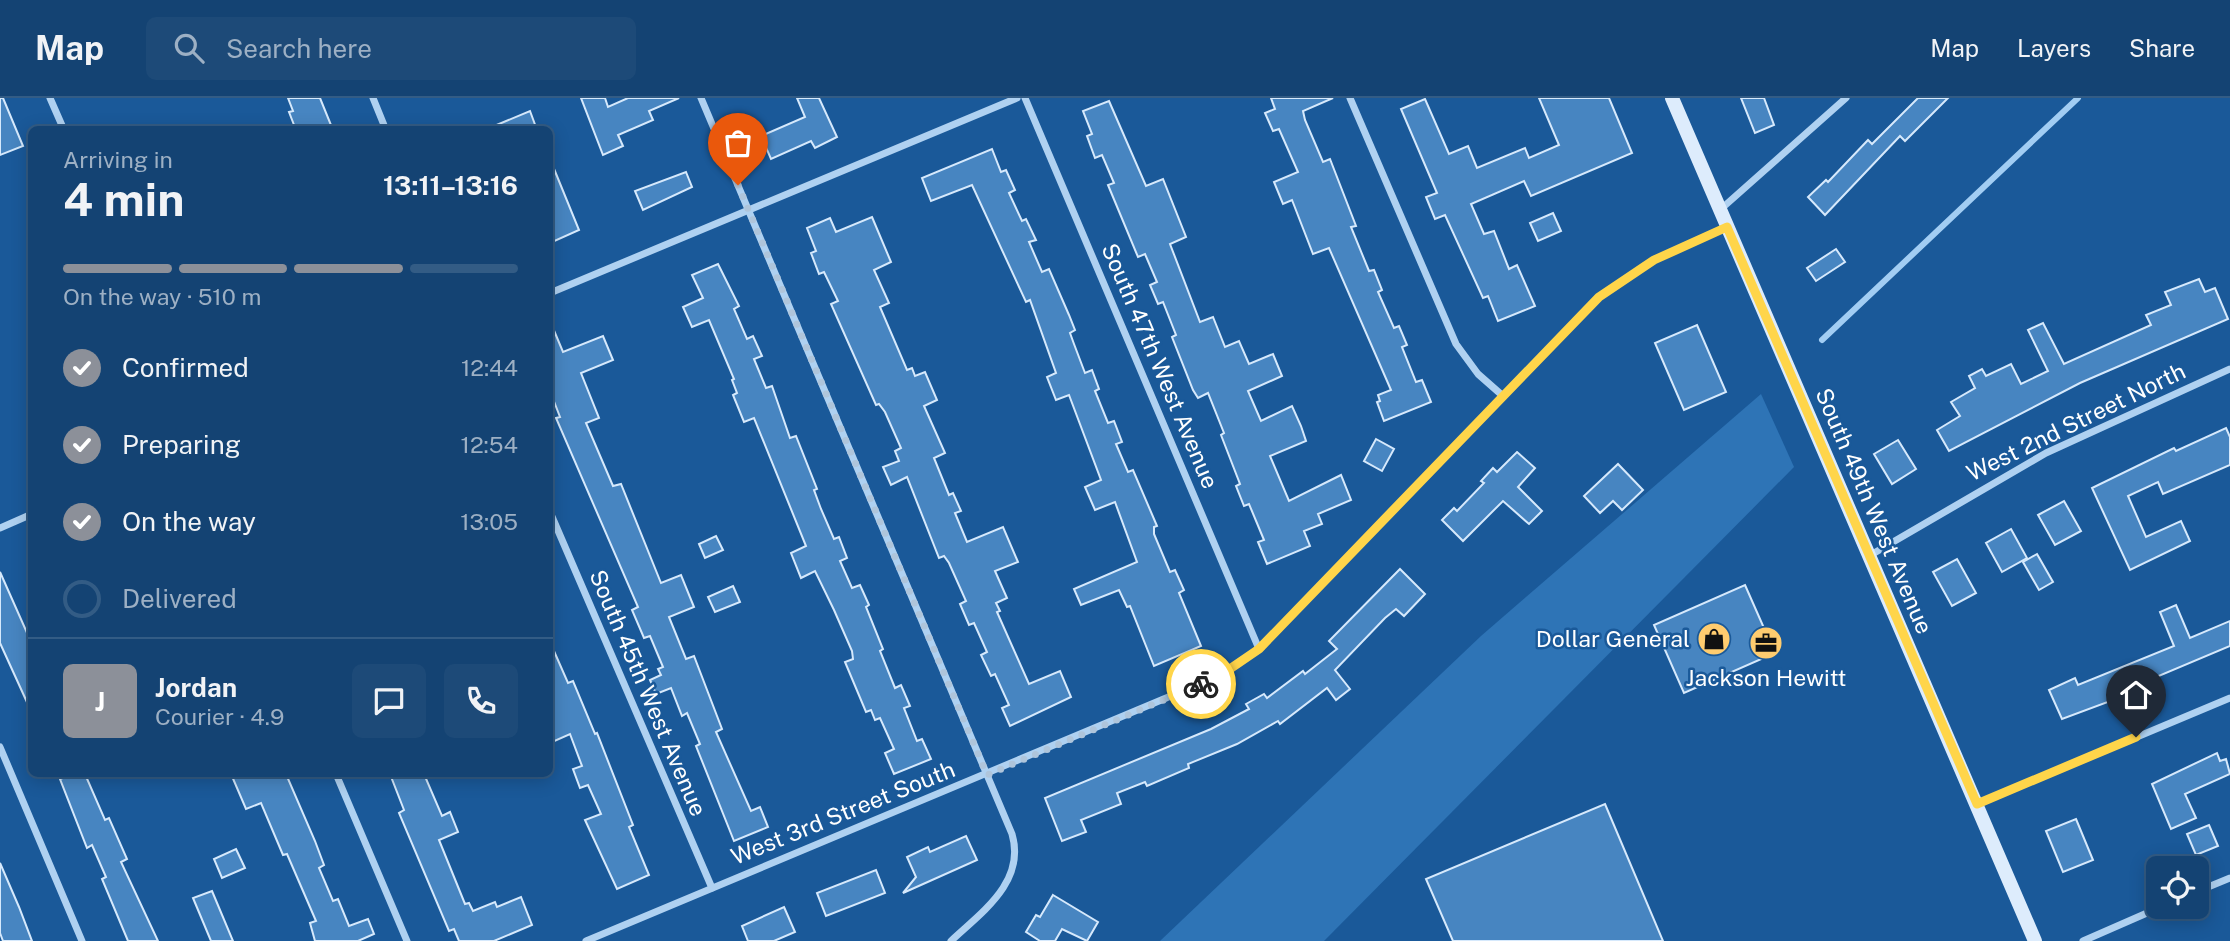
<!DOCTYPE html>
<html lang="en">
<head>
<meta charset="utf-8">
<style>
  body { margin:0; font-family:"Public Sans",sans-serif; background:#1d4a78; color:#f1f3f6; height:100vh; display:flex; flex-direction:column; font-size:26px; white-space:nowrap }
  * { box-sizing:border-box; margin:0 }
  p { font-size:23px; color:#9db0c4 }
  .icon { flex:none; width:38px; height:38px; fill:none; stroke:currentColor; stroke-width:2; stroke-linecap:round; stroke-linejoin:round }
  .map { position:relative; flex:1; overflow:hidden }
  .side { position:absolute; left:28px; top:28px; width:525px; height:651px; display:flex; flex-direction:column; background:#144373; border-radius:10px; box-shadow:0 4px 18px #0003,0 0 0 2px #335c85 }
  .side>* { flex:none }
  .buttons { position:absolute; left:2146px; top:758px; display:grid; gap:14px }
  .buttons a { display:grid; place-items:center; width:63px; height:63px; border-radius:10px; background:#144373; box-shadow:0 4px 18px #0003,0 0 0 2px #335c85; font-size:35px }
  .pin { position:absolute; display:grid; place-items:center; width:60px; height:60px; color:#fff; margin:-72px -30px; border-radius:50% 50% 50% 0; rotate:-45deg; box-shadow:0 0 7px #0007 }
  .pin .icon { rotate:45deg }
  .courier { position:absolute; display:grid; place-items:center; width:70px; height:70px; margin:-35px; border:5px solid #ffd54a; border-radius:50%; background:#fff; color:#222; box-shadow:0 2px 9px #0007 }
  .headline em { font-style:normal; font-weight:700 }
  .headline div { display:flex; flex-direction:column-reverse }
  .headline { display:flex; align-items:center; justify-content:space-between; height:119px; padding:0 35px }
  h1 { font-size:46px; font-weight:700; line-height:52px }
  .bar { display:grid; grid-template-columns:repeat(4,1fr); gap:10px 7px; align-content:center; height:84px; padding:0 35px }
  .bar i { height:9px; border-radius:5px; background:#335c85 }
  .bar .selected { background:#8c9099 }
  .bar p { grid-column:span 4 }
  .line { display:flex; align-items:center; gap:18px; padding:0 35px; border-top:2px solid #335c85 }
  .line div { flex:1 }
  .round { display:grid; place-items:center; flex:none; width:74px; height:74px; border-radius:10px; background:#1d4a78 }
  ol { padding:0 35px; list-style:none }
  li { display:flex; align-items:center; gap:21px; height:77px }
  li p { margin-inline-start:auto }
  li .icon { padding:7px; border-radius:50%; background:#8c9099; color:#fff; stroke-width:4 }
  li:last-child { color:#9db0c4 }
  li i { width:38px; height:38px; border:4px solid #335c85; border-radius:50% }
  header { display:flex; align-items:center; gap:42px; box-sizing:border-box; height:98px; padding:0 35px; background:#144373; border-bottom:2px solid #335c85 }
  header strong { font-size:33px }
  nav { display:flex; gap:38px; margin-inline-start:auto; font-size:24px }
  .search { width:490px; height:63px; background:#1d4a78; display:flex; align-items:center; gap:18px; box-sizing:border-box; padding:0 24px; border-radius:10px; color:#9db0c4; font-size:26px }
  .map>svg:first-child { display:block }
</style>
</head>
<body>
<header>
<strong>Map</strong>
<div class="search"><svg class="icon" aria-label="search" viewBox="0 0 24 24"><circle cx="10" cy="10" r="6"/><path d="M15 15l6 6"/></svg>Search here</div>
<nav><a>Map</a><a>Layers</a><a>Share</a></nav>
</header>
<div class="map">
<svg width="2230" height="843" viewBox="0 0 2230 843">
  <rect width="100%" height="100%" fill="#1a5999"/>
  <polygon fill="#2e74b6" points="1761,296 1794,369 1324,843 1160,843 1481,538"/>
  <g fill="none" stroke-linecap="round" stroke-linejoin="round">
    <polyline stroke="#a2cdf3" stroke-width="6" points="1822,242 2078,0"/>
  </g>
  <g fill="#4785c1" stroke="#d6e9fc" stroke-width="2">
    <polygon points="0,0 3,0 23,48 0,57"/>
    <polygon points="288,0 320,0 333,32 296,32 289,14 293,13"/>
    <polygon points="581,0 605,0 608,9 628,0 679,0 649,13 653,22 618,37 623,48 603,57"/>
    <polygon points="797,0 819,0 837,39 815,50 811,43 771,61 761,38 805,19"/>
    <polygon points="1271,0 1333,0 1303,13 1305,22 1323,64 1330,61 1356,128 1351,129 1369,173 1374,172 1382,192 1378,194 1394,230 1399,228 1407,247 1402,249 1416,284 1422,282 1431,304 1384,323 1377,304 1380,303 1378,297 1391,292 1329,150 1313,156 1292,102 1283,106 1274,84 1298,74 1279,31 1273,33 1265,15 1275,11"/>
    <polygon points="1539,0 1609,0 1632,55 1531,98 1524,83 1471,106 1484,136 1494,133 1509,171 1517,167 1535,208 1498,223 1488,198 1483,200 1445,117 1435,121 1426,99 1437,95 1401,11 1425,1 1449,56 1468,48 1477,70 1525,50 1529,60 1559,47"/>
    <polygon points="1741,0 1764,0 1774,27 1755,35"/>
    <polygon points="1918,0 1948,0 1905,43 1900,38 1825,117 1808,99 1826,82 1828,84 1868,42 1872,46"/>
    <polygon points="1109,3 1146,88 1163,81 1186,139 1170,146 1200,224 1213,219 1225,249 1239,243 1249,266 1273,256 1282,278 1248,293 1261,323 1292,308 1301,328 1306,343 1270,358 1289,403 1341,377 1351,402 1318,416 1322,426 1304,433 1310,448 1267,466 1258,444 1264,442 1249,406 1244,408 1236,388 1240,386 1221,337 1224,335 1208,295 1198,300 1193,292 1172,239 1176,237 1163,204 1158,206 1150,187 1157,184 1145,156 1138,159 1108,87 1114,85 1102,57 1095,60 1087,38 1092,36 1083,13"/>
    <polygon points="530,13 537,32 487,32 487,31"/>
    <polygon points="992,51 1001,74 1006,72 1015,92 1009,95 1022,123 1026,121 1036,142 1029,144 1042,174 1049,171 1069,217 1075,232 1070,235 1074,246 1085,275 1092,272 1099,291 1095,293 1108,325 1114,323 1122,344 1116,346 1128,374 1133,372 1157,428 1154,429 1154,436 1170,474 1175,472 1184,492 1179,495 1201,548 1154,568 1130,508 1127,509 1119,492 1081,507 1074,491 1137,464 1115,404 1095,412 1085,389 1101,382 1069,297 1056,302 1047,279 1056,275 1030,202 1026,204 972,87 931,103 922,80"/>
    <polygon points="550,61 579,132 550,145"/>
    <polygon points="686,74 692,89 643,112 635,93"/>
    <polygon points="1553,115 1561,133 1538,143 1530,125"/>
    <polygon points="872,119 891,164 874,172 889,205 880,209 907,272 912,270 915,278 925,274 937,302 924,308 945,355 934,360 949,397 953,395 961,413 955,415 967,444 1003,429 1018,464 995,473 1007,500 996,505 1000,513 997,514 1029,586 1060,573 1071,599 1010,628 1002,610 1009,607 995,576 991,578 981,557 987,554 974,525 969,527 960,506 966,503 949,465 944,458 939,460 907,379 891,387 883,369 899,363 895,353 901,350 885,314 879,306 876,307 831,206 838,203 824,174 819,176 811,155 816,153 807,130 830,120 836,134"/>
    <polygon points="1836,151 1845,164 1816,183 1807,170"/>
    <polygon points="718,166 739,208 734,211 747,241 753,238 762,258 754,261 766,290 772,288 790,340 796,338 817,391 814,392 821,411 834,441 839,439 847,460 840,463 852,490 860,487 869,507 866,509 883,551 880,553 895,590 901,587 910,608 904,610 917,643 922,641 931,661 894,676 885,655 894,651 880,620 875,622 871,612 866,614 845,564 853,561 852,553 834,512 815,473 801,480 791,455 806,448 754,320 744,324 733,297 737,295 732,282 734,281 709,222 692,229 683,209 703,200 692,177"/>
    <polygon points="2199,181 2205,194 2215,190 2228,221 2080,285 1949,353 1937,332 1960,318 1951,304 1975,290 1969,278 1982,271 1986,278 2011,266 2021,286 2048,273 2028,232 2043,225 2064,266 2151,227 2146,217 2171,207 2165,194"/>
    <polygon points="550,223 563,254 603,238 613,262 581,275 599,320 586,325 613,388 621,386 661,485 681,477 694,509 669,519 686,561 694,558 722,631 716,634 751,713 760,709 768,729 734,743 696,648 700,646 687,615 682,618 671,590 656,596 650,582 661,577 658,571 663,569 650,538 644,540 632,512 638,509 556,320 560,319 550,293"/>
    <polygon points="1697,227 1726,294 1684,312 1655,245"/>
    <polygon points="2226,330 2230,339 2230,367 2163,396 2158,384 2128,398 2146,439 2181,423 2190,443 2130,472 2092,390 2174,350 2176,353"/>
    <polygon points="1376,341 1394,351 1382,373 1364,363"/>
    <polygon points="1898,342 1916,371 1892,386 1874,356"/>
    <polygon points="1517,354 1535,370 1518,389 1542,413 1529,426 1503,403 1463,443 1442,422 1454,410 1457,413 1484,385 1481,383 1493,370 1497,374"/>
    <polygon points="1618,366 1643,392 1622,412 1613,403 1600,415 1584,398"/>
    <polygon points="2064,403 2081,433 2055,447 2038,417"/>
    <polygon points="2011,431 2027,460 2002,474 1986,445"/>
    <polygon points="716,438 723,452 705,460 699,446"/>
    <polygon points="2037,456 2053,484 2039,492 2023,464"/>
    <polygon points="1957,461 1976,495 1952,508 1933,474"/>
    <polygon points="1400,471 1425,496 1404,518 1396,511 1385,520 1335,572 1350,591 1336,602 1327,590 1280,626 1278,623 1237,646 1188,666 1189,670 1147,688 1145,684 1117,695 1121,706 1081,722 1086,734 1062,743 1045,700 1211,631 1249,611 1246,606 1264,596 1267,600 1303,573 1305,576 1337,551 1329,543"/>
    <polygon points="0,474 32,546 31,613 0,545"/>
    <polygon points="1745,487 1775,555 1684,595 1654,527"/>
    <polygon points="733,488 740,504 715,514 708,499"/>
    <polygon points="2176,507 2190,540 2230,523 2230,548 2130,590 2132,595 2062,621 2049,592 2075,580 2078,587 2174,548 2160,514"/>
    <polygon points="550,544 568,585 573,583 595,636 597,635 633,727 629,729 649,777 617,791 585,722 601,716 588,687 580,690 573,671 582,668 570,636 550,645"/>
    <polygon points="2217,655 2220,663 2226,661 2230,676 2185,696 2196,720 2171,731 2152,686"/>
    <polygon points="74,676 85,676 105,722 109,720 127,761 121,764 158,843 128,843 102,781 106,779 92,747 87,750 60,681"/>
    <polygon points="231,676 286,676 315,743 324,767 319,770 333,803 338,801 349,828 368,821 374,836 358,843 315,843 310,825 316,823 287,756 283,757 261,705 246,711"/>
    <polygon points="390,676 424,676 442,718 450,714 458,734 439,742 465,806 469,805 473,813 495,804 497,809 521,799 532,827 494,843 459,843 454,831 449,833 399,715 404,712"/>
    <polygon points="1605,706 1663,843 1453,843 1426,781"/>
    <polygon points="2076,721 2093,762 2063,774 2046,733"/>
    <polygon points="2209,727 2218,748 2196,757 2187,736"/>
    <polygon points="966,738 977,762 903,795 916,779 907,759 928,749 930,754"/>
    <polygon points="236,751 245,770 222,780 214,761"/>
    <polygon points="0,765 19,809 32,843 3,843 0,835"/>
    <polygon points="876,772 885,795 826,818 817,795"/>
    <polygon points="212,793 233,843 211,843 193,800"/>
    <polygon points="1053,797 1098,824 1087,843 1062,831 1055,843 1040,843 1026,834 1036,817 1040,819"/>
    <polygon points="784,809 795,834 774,843 748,843 742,828"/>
  </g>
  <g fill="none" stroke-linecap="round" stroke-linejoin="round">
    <g stroke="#afd1f1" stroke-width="7">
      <polyline points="50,0 64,32"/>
      <polyline points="373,0 386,32"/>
      <path d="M701,0L1012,736C1026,784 982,814 951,843"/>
      <polyline points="1025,0 1259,551"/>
      <polyline points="1350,0 1456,246 1478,276 1503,298"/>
      <polyline points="1721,111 1846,0"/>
      <polyline points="550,195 1017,0"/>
      <polyline points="550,414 712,790"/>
      <polyline points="0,430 32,416"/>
      <polyline points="1869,458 2046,355 2230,271"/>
      <polyline points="0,649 82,843"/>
      <polyline points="336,676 407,843"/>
      <polyline points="1977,706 2230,600"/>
      <polyline points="2196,794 2230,780"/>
      <polyline points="586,843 1221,577 1259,551 1599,199 1654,162 1727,129"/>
      <polyline points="2083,843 2163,808"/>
    </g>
    <polyline stroke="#ddecfc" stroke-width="14" points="1672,0 2035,843"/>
  </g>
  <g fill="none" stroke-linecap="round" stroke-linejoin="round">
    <polyline stroke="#afc5db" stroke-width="7" stroke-dasharray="0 12.6" points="738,87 987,677 1201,586"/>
    <polyline stroke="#ffd54a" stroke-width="9" points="1201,586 1221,577 1259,551 1599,199 1654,162 1727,129 1977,706 2136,639"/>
  </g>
  <defs>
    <symbol id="shop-disc" viewBox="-11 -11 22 22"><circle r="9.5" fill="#ffcc6f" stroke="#1a5999"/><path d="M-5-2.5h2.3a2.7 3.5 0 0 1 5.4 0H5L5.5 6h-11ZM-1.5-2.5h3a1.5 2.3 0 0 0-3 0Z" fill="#111"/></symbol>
    <symbol id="office-disc" viewBox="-11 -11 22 22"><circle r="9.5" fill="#ffcc6f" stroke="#1a5999"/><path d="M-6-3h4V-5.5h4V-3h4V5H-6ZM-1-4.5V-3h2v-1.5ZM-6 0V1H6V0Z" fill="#111"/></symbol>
  </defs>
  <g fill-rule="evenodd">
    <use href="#shop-disc" x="1695" y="522" width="38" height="38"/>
    <use href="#office-disc" x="1747" y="526" width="38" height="38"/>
  </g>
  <g text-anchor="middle" stroke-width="5" stroke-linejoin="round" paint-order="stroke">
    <g font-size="23" fill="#fff" stroke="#1a5999">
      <text transform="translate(1160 268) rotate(67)" y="8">South 47th West Avenue</text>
      <text transform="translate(2076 324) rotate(-26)" y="8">West 2nd Street North</text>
      <text transform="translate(1874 413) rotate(67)" y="8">South 49th West Avenue</text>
      <text transform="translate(648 595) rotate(67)" y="8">South 45th West Avenue</text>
      <text transform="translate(843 715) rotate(-22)" y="8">West 3rd Street South</text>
    </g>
    <g font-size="23" fill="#fff" stroke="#1a5999" text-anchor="end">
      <text x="1690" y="549">Dollar General</text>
      <text x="1766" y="588" text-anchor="middle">Jackson Hewitt</text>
    </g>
  </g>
</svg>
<div class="buttons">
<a><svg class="icon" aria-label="locate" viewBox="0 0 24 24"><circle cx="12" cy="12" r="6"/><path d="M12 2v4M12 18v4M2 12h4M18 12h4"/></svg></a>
</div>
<div class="pin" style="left:738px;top:87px;background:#ea580c"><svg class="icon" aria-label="bag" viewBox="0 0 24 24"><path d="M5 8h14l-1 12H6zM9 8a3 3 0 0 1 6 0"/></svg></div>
<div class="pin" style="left:2136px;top:639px;background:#1f2937"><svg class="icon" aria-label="home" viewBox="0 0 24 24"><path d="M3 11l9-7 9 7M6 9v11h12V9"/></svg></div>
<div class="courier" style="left:1201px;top:586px"><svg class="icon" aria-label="bike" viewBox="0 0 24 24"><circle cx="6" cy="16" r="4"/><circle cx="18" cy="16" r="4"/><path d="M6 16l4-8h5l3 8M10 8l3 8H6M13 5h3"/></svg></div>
<section class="side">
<div class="headline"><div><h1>4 min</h1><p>Arriving in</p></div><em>13:11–13:16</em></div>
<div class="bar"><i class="selected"></i><i class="selected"></i><i class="selected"></i><i></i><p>On the way · 510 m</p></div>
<ol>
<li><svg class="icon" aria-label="check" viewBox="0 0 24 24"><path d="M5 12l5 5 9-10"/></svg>Confirmed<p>12:44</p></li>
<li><svg class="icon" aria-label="check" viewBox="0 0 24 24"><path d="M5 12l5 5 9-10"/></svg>Preparing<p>12:54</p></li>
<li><svg class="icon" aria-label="check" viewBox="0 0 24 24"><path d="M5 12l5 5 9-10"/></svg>On the way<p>13:05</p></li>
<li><i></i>Delivered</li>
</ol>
<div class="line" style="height:126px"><b class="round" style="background:#8c9099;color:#fff">J</b><div><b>Jordan</b><p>Courier · 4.9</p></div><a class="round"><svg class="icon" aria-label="chat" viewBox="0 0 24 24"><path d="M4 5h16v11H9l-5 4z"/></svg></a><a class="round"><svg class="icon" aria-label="phone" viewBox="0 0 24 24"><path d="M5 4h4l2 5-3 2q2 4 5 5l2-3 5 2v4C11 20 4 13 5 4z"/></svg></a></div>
</section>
</div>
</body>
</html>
